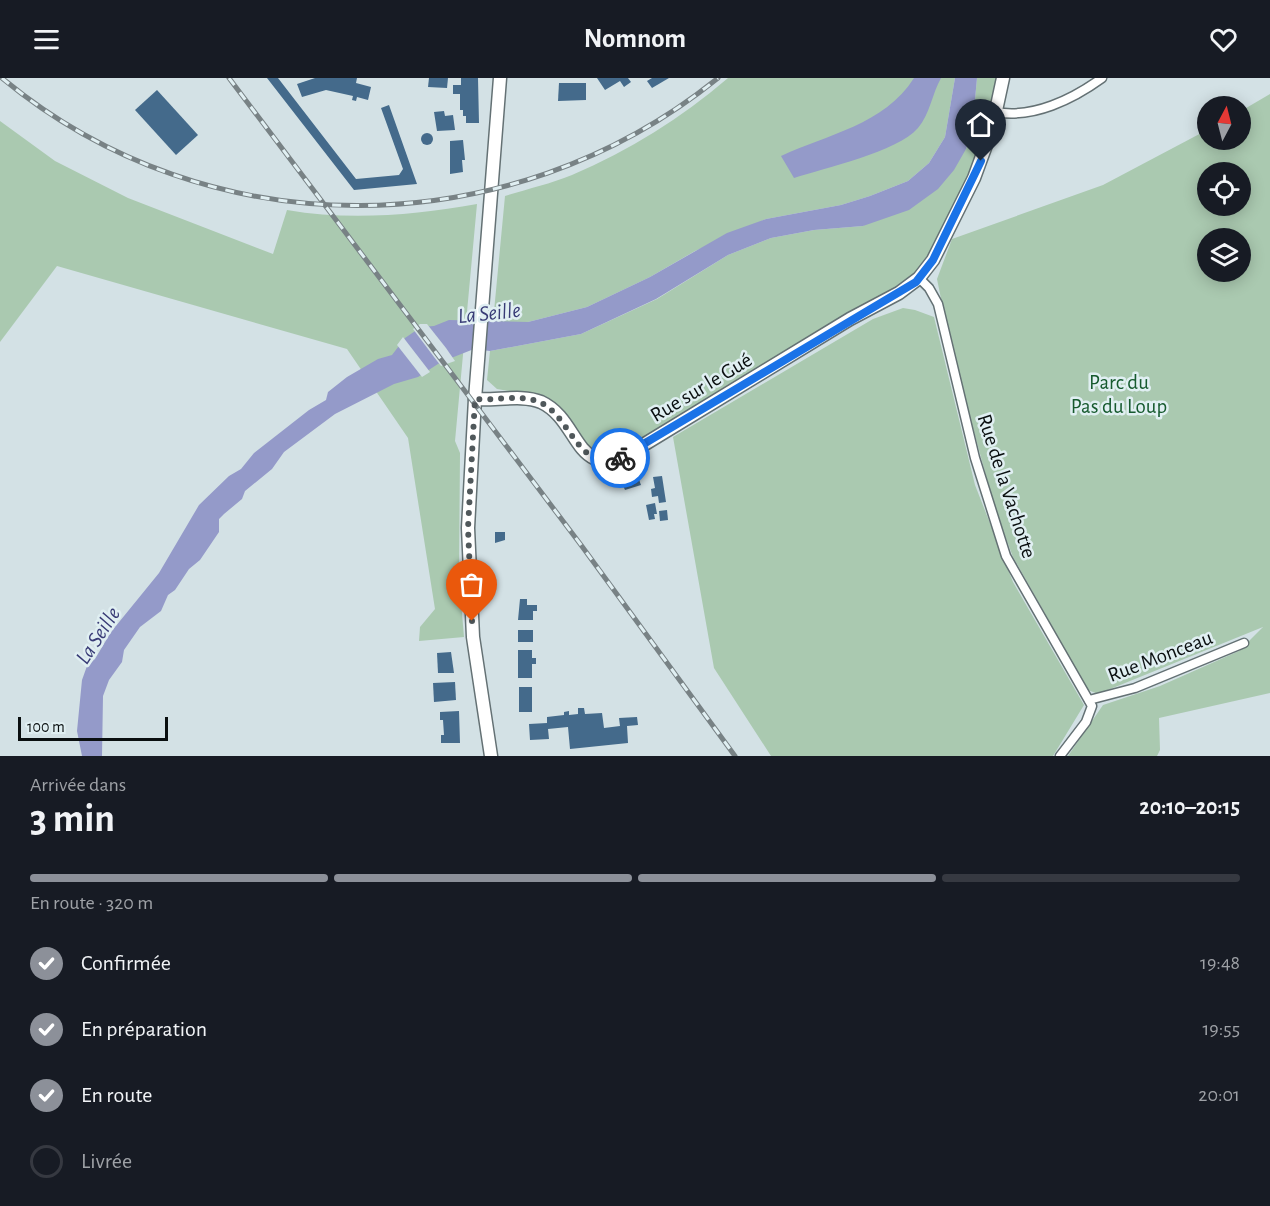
<!DOCTYPE html>
<html lang="fr">
<head>
<meta charset="utf-8">
<style>
  body { margin:0; font-family:"Alegreya Sans",sans-serif; background:#242831; color:#f1f3f6; height:100vh; display:flex; flex-direction:column; font-size:22px; white-space:nowrap }
  * { box-sizing:border-box; margin:0 }
  p { font-size:20px; color:#9ea1a6 }
  .icon { flex:none; width:33px; height:33px; fill:none; stroke:currentColor; stroke-width:2; stroke-linecap:round; stroke-linejoin:round }
  .map { position:relative; height:678px; overflow:hidden }
  .details { display:flex; flex-direction:column; background:#171b24; flex:1 }
  .details>* { flex:none }
  .needle { width:39px; rotate:7deg }
  .fabs { position:absolute; left:1197px; top:18px; display:grid; gap:12px }
  .fabs a { display:grid; place-items:center; width:54px; height:54px; border-radius:50%; background:#171b24; box-shadow:0 3px 15px #0003; font-size:30px }
  .scale { position:absolute; left:18px; bottom:15px; width:150px; box-sizing:border-box; padding-left:6px; border:3px solid #0a0f10; border-top:0; font-size:16px; line-height:21px; white-space:nowrap; color:#0a0f10; -webkit-text-stroke:4px #e0eff2; paint-order:stroke }
  .pin { position:absolute; display:grid; place-items:center; width:51px; height:51px; color:#fff; margin:-62px -26px; border-radius:50% 50% 50% 0; rotate:-45deg; box-shadow:0 0 6px #0007 }
  .pin .icon { rotate:45deg }
  .courier { position:absolute; display:grid; place-items:center; width:60px; height:60px; margin:-30px; border:4px solid #1a73e8; border-radius:50%; background:#fff; color:#222; box-shadow:0 2px 8px #0007 }
  .head em { font-style:normal; font-weight:700 }
  .head div { display:flex; flex-direction:column-reverse }
  .head { display:flex; align-items:center; justify-content:space-between; height:102px; padding:0 30px }
  h1 { font-size:39px; font-weight:700; line-height:45px }
  .bar { display:grid; grid-template-columns:repeat(4,1fr); gap:9px 6px; align-content:center; height:72px; padding:0 30px }
  .bar i { height:8px; border-radius:4px; background:#363941 }
  .bar .active { background:#8c9099 }
  .bar p { grid-column:span 4 }
  ol { padding:0 30px; list-style:none }
  li { display:flex; align-items:center; gap:18px; height:66px }
  li p { margin-inline-start:auto }
  li .icon { padding:6px; border-radius:50%; background:#8c9099; color:#fff; stroke-width:4 }
  li:last-child { color:#9ea1a6 }
  li i { width:33px; height:33px; border:3px solid #363941; border-radius:50% }
  header { display:flex; justify-content:space-between; align-items:center; height:78px; padding:0 30px; background:#171b24; font-size:27px; font-weight:700 }
  .map>svg:first-child { display:block }
</style>
</head>
<body>
<header><svg class="icon" aria-label="menu" viewBox="0 0 24 24"><path d="M4 6h16M4 12h16M4 18h16"/></svg>Nomnom<svg class="icon" aria-label="heart" viewBox="0 0 24 24"><path d="M12 20l-8-8c-3-5 5-10 8-4 3-6 11-1 8 4z"/></svg></header>
<div class="map">
<svg width="1270" height="678" viewBox="0 0 1270 678">
  <rect width="100%" height="100%" fill="#d3e1e5"/>
  <g fill="#aac9b0" fill-rule="evenodd">
    <path d="M728,0H955L945,59L929,85L908,103L870,118L841,127L766,141L695,173L650,199L587,229L528,244H493L505,118C527,111 550,106 572,97C629,73 681,40 728,0Z"/>
    <path d="M977,0H998C983,70 957,159 903,208L617,377L603,378L589,373L557,329L519,315L497,311L487,302L490,273L581,256L657,221L728,177L771,160L814,152L863,148L966,71L972,54Z"/>
    <path d="M1270,16V615L1159,640L1160,672L1157,678H1068L1103,627L1160,608L1239,573L1263,549L1098,616L1088,612L1013,479L996,434L951,270L937,201L952,161L1103,107L1207,52L1208,62H1240L1241,33ZM1208,94H1240V128H1208ZM1208,160H1240V194H1208Z"/>
    <path d="M0,43L55,83L128,120L273,176L287,132C350,143 415,137 477,126L455,363L460,375L459,500L464,559L419,563L420,549L435,531L408,360L347,271L57,188L0,264Z"/>
    <polygon points="903,230 915,232 934,239 975,407 1013,504 1084,627 1053,678 771,678 714,590 673,359 873,241"/>
  </g>
  <g fill="#949ac9">
    <path d="M914,0H941C932,16 930,36 918,50C897,74 825,90 794,100L781,78C828,56 884,47 914,0Z"/>
    <polygon points="955,0 977,0 972,54 966,71 954,92 938,111 909,132 863,148 814,152 771,160 728,177 656,221 581,256 490,273 474,271 441,284 418,299 394,306 335,336 284,374 272,391 245,413 242,421 224,436 219,441 219,454 200,482 189,491 175,512 168,517 161,533 140,549 124,572 122,584 109,602 103,618 102,678 82,678 77,653 82,602 87,588 95,581 111,554 159,495 199,427 229,398 241,391 254,375 309,332 326,322 328,314 347,299 378,281 392,277 405,260 421,249 434,248 449,242 528,244 587,229 650,199 727,155 766,141 841,127 870,118 908,103 929,85 945,59"/>
  </g>
  <g fill="#d3e1e5">
    <polygon points="427,246 446,270 455,283 441,288 434,279 413,251 420,246"/>
    <polygon points="403,259 430,294 422,299 397,267"/>
  </g>
  <g fill="#446a8b">
    <polygon points="267,0 278,0 356,101 399,97 403,91 381,30 389,27 417,106 354,112"/>
    <polygon points="315,0 357,0 356,5 371,9 368,22 357,19 356,23 352,22 353,18 326,12 302,19 297,6"/>
    <polygon points="429,0 448,0 447,10 428,9"/>
    <polygon points="461,0 478,0 479,45 466,45 466,38 463,38 463,32 460,32 460,16 453,16 453,7 461,7"/>
    <polygon points="597,0 628,0 631,4 624,9 620,3 605,12"/>
    <polygon points="652,0 669,0 652,10 647,3"/>
    <polygon points="559,5 586,5 586,22 558,23"/>
    <polygon points="157,12 198,57 176,77 135,32"/>
    <polygon points="444,33 445,38 453,37 455,52 437,53 434,34"/>
    <circle cx="427" cy="61" r="6"/>
    <polygon points="463,62 465,82 462,82 463,94 450,96 450,63"/>
    <polygon points="632,396 637,396 641,407 625,412 621,403"/>
    <polygon points="662,398 666,424 659,425 658,418 652,419 651,411 655,410 653,399"/>
    <polygon points="655,425 657,436 654,436 655,441 649,442 646,427"/>
    <polygon points="667,432 668,442 660,443 659,433"/>
    <polygon points="495,454 505,454 505,462 495,465"/>
    <polygon points="520,521 527,521 527,527 537,527 537,533 533,533 533,542 518,542"/>
    <rect x="518" y="552" width="15" height="12"/>
    <polygon points="518,572 532,572 532,580 536,580 536,586 532,586 532,600 518,600"/>
    <polygon points="451,574 454,595 438,595 437,575"/>
    <polygon points="455,604 456,622 434,624 433,605"/>
    <rect x="519" y="609" width="13" height="25"/>
    <polygon points="578,630 584,630 585,636 602,635 604,650 620,648 619,640 637,639 638,647 627,648 628,665 570,671 568,649 548,651 549,661 530,662 529,646 547,645 547,639 564,637 564,634 569,633 569,637 578,636"/>
    <polygon points="459,633 460,665 441,665 441,657 444,657 443,642 440,642 440,634"/>
  </g>
  <g fill="none" stroke-linecap="round" stroke-linejoin="round">
    <defs>
      <g id="street">
        <path d="M996,34C1033,41 1073,21 1102,0"/>
        <polyline points="919,200 929,210 938,226 975,380 1006,478 1092,628 1086,644 1060,678"/>
        <polyline points="1089,622 1135,610 1244,565"/>
      </g>
      <g id="secondary">
        <path d="M475,321C495,323 522,316 541,324C582,343 574,407 635,372L850,241L899,215L919,200L933,182L974,100L992,51L1003,0"/>
        <polyline points="491,678 473,559 468,450 475,321 500,0"/>
      </g>
    </defs>
    <use href="#street" stroke="#647174" stroke-width="11"/>
    <use href="#secondary" stroke="#647174" stroke-width="15"/>
    <use href="#street" stroke="#fff" stroke-width="8"/>
    <use href="#secondary" stroke="#fff" stroke-width="12"/>
    <defs>
      <g id="rail">
        <path d="M2,0C209,172 510,168 718,0"/>
        <polyline points="229,0 581,467 735,678"/>
      </g>
    </defs>
    <use href="#rail" stroke="#788285" stroke-width="5"/>
    <use href="#rail" stroke="#e0eff2" stroke-width="3" stroke-dasharray="9" stroke-linecap="butt"/>
  </g>
  <g fill="none" stroke-linecap="round" stroke-linejoin="round">
    <path stroke="#50585b" stroke-width="6" stroke-dasharray="0 10.8" d="M472,543L468,450L475,321C495,323 521,316 539,324C571,337 578,396 620,380"/>
    <polyline stroke="#1a73e8" stroke-width="8" points="620,380 916,204 933,182 981,83"/>
  </g>
  <g text-anchor="middle" stroke-width="5" stroke-linejoin="round" paint-order="stroke">
    <g font-size="21" fill="#165a2e" stroke="#e0eff2">
      <text x="1119" y="311">Parc du<tspan x="1119" dy="24">Pas du Loup</tspan></text>
    </g>
    <g font-size="21" fill="#0a0f10" stroke="#e0eff2">
      <text transform="translate(701 309) rotate(-31)" y="7">Rue sur le Gué</text>
      <text transform="translate(1007 408) rotate(72)" y="7">Rue de la Vachotte</text>
      <text transform="translate(1160 578) rotate(-21)" y="7">Rue Monceau</text>
    </g>
    <g font-size="22" font-style="italic" fill="#383b76" stroke="#e0eff2">
      <text transform="translate(489 234) rotate(-6)" y="8">La Seille</text>
      <text transform="translate(97 557) rotate(-57)" y="8">La Seille</text>
    </g>
  </g>
</svg>
<div class="fabs">
<a><svg class="needle" viewBox="-14 -14 28 28"><path d="M0-13l5 13h-10z" fill="#e53935"/><path d="M0 13l5-13h-10z" fill="#9ea1a6"/></svg></a>
<a><svg class="icon" aria-label="locate" viewBox="0 0 24 24"><circle cx="12" cy="12" r="6"/><path d="M12 2v4M12 18v4M2 12h4M18 12h4"/></svg></a>
<a><svg class="icon" aria-label="layers" viewBox="0 0 24 24"><path d="M12 4l9 5-9 5-9-5zM3 14l9 5 9-5"/></svg></a>
</div>
<div class="scale">100 m</div>
<div class="pin" style="left:472px;top:543px;background:#ea580c"><svg class="icon" aria-label="bag" viewBox="0 0 24 24"><path d="M5 8h14l-1 12H6zM9 8a3 3 0 0 1 6 0"/></svg></div>
<div class="pin" style="left:981px;top:83px;background:#1f2937"><svg class="icon" aria-label="home" viewBox="0 0 24 24"><path d="M3 11l9-7 9 7M6 9v11h12V9"/></svg></div>
<div class="courier" style="left:620px;top:380px"><svg class="icon" aria-label="bike" viewBox="0 0 24 24"><circle cx="6" cy="16" r="4"/><circle cx="18" cy="16" r="4"/><path d="M6 16l4-8h5l3 8M10 8l3 8H6M13 5h3"/></svg></div>
</div>
<section class="details">
<div class="head"><div><h1>3 min</h1><p>Arrivée dans</p></div><em>20:10–20:15</em></div>
<div class="bar"><i class="active"></i><i class="active"></i><i class="active"></i><i></i><p>En route · 320 m</p></div>
<ol>
<li><svg class="icon" aria-label="check" viewBox="0 0 24 24"><path d="M5 12l5 5 9-10"/></svg>Confirmée<p>19:48</p></li>
<li><svg class="icon" aria-label="check" viewBox="0 0 24 24"><path d="M5 12l5 5 9-10"/></svg>En préparation<p>19:55</p></li>
<li><svg class="icon" aria-label="check" viewBox="0 0 24 24"><path d="M5 12l5 5 9-10"/></svg>En route<p>20:01</p></li>
<li><i></i>Livrée</li>
</ol>
</section>
</body>
</html>
